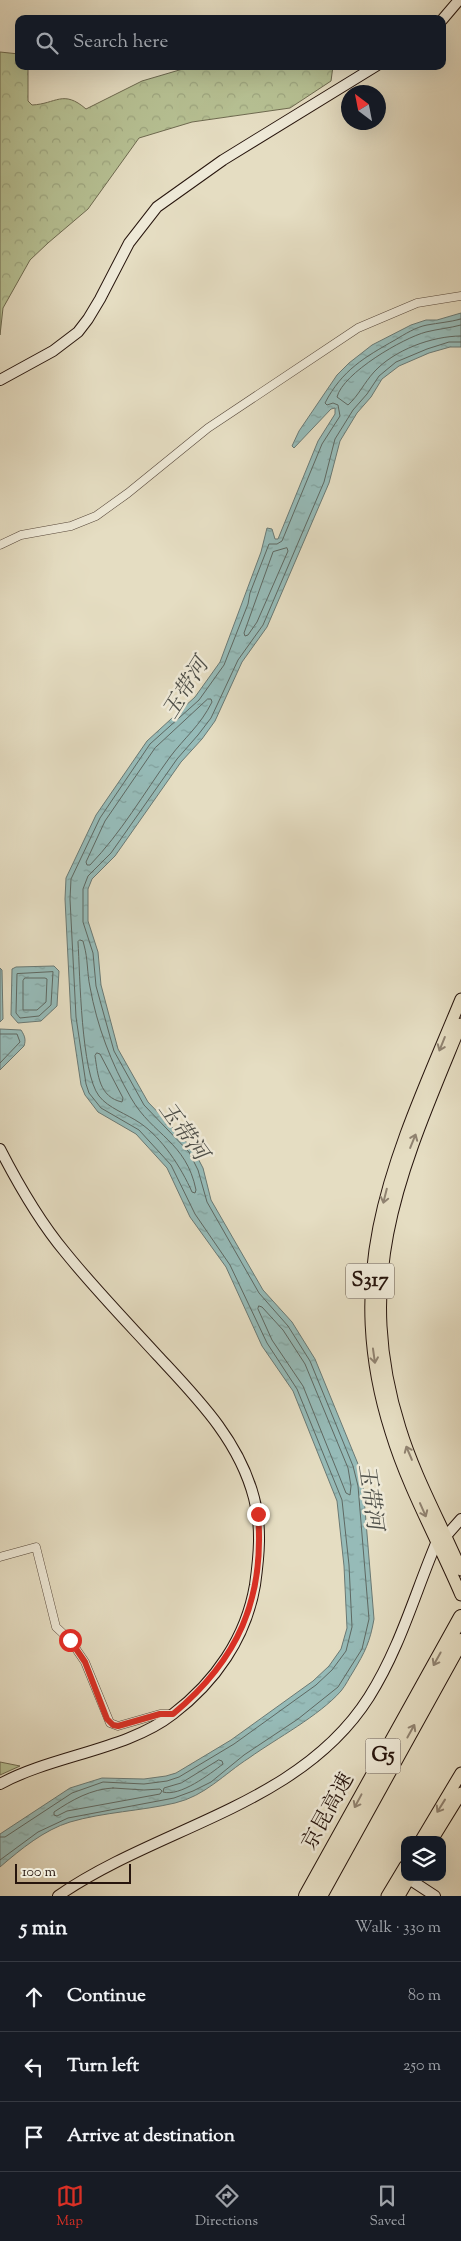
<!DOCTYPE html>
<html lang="en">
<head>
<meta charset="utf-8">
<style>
	body { margin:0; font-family:"Sorts Mill Goudy","Noto Serif SC",serif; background:#242831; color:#f1f3f6 }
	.controls { position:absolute; right:15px; bottom:15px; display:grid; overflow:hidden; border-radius:10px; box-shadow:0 5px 20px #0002 }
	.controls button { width:45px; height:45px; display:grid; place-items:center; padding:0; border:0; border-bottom:1px solid #363941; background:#171b24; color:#f1f3f6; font:25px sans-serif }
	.compass { position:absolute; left:341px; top:85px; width:45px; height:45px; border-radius:50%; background:#171b24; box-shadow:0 5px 20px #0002; rotate:328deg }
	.scale { position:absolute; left:15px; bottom:12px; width:116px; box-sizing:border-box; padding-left:5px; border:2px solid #27150d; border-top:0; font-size:14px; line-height:18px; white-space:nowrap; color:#27150d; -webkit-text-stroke:4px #eee9d7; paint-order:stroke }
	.stop { position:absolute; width:15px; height:15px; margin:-11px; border:4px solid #d93025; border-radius:50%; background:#fff }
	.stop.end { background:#d93025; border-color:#fff; box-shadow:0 1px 5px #0008 }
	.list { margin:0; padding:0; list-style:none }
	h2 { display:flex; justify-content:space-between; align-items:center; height:65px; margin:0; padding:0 20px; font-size:21px }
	h2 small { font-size:16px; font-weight:400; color:#9ea1a6 }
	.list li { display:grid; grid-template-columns:32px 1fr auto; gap:15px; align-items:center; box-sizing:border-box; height:70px; padding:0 20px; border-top:1px solid #363941 }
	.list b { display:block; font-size:19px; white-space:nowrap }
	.list em { font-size:16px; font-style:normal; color:#9ea1a6 }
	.icon { flex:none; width:28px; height:28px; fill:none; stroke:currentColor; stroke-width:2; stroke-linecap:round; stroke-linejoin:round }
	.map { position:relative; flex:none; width:461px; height:1896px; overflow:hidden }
	.search { position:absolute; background:#171b24; box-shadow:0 5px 20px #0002; left:15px; right:15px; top:15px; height:55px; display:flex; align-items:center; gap:12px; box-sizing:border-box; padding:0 18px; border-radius:10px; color:#9ea1a6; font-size:19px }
	.sheet { height:275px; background:#171b24 }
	nav { display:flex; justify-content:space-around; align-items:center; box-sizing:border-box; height:70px; border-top:1px solid #363941; background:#171b24; font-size:14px; color:#9ea1a6 }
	nav a { display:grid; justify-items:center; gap:2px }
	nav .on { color:#d93025 }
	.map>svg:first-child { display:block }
</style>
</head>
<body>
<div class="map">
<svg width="461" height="1896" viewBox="0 0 461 1896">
	<defs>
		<pattern id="forest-crowns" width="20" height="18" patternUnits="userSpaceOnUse" patternTransform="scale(1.25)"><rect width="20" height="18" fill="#b6c093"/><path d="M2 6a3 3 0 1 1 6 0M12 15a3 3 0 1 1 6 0" fill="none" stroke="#9ca47e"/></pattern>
		<pattern id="water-ripples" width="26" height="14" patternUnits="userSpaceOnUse" patternTransform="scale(1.25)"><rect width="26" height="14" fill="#96bbb8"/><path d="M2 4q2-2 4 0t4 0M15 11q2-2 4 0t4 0" fill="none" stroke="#81a09d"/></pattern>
	</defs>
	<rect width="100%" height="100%" fill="#e5ddc2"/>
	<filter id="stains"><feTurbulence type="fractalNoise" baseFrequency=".004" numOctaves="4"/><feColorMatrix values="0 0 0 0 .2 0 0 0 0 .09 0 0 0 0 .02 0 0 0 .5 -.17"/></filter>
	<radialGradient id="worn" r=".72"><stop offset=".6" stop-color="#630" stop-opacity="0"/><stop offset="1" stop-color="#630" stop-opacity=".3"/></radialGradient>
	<!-- forest -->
	<path fill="url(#forest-crowns)" stroke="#6e6a50" d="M0,52l19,2v12h9v35l4,4c24,-1 31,-16 54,4l56,-28 51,-15h140l-2,15 -41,27 -98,14 -53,16 -51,71 -40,34 -18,17 -27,48 -3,27z
		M0,1762l20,4 -20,9z"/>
	<!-- water -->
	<path fill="url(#water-ripples)" stroke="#6a7974" d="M461,313v34h-11l-21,6 -30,13 -17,13 -11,18 -14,16 -17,28 -11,42 -62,144 -25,35 -27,59 -13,18 -21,23 -66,94 -23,23 -4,10v32l10,31 3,33 17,64 30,53 45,47 10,19 8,32 52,90 29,32 23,37 43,105 5,21 11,134c-4,23 -9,33 -21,53 -4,6 -7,13 -12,19 -22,25 -64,47 -92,67 -25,16 -44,38 -74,45 -34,8 -71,9 -105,19 -26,8 -49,27 -70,45v-33l70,-46 32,-10 42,1 22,-3 10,-3 55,-33 82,-59 16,-15 12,-17 6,-21 -3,-62 -7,-65 -44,-110 -31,-45 -36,-79 -36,-50 -23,-49 -31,-34 -38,-22 -13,-17 -4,-10 -10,-67 -6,-119 1,-21 30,-63 51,-74 48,-44 25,-35 41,-110 6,-24 5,1 3,10h3l40,-98 17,-27v-6l-4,1 -37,39 -2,-2 7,-15 38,-56 12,-12 23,-18 39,-20 15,-5h11z
		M54,966l5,5 -2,35 -16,15 -23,2 -7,-8 1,-46 4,-2z
		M0,968l2,2 1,49 -3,3z
		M0,1029l21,1c4,6 5,10 3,16l-24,24z"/>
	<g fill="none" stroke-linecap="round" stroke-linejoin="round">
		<!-- shore -->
		<path stroke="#5e6862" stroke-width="1" d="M461,325c-11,3 -23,4 -35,7 -23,6 -83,41 -89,65l11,8c11,-10 16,-22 26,-33 20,-22 58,-36 87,-36
			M287,548l1,3 -31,71 -9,13 -3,1 -1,-3 29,-81z
			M208,699h3l1,3c-12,24 -27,35 -42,55 -26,36 -49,76 -80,108h-3l-1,-3 19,-41 50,-73z
			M80,940l3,1 1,4c4,14 3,28 6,42 7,39 21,76 41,111 22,38 55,43 65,92l-1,3 -3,-1c-11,-25 -30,-54 -52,-69 -13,-9 -32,-15 -41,-27 -18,-23 -19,-122 -21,-154z
			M53,972l-2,33 -12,11 -19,2 -4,-5 1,-39z
			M25,978h20l2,1 -1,23 -9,8h-14v-29z
			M0,1034h17l3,8 -20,21
			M97,1053l3,1 23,44 -1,4c-23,-5 -24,-27 -27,-46z
			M259,1306l3,1 21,23 22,34 43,104 3,18 -1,9 -4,-2 -43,-107 -31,-46 -14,-31z
			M219,1760l3,1 1,3c-13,10 -43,33 -60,28l1,-4 17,-5z
			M113,1788l31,2 16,-1 2,2 -2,3 -93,17 -10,5 -3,-1v-3c18,-12 37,-23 59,-24z
			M0,1837h5l67,-44 31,-11 41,2 23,-3 12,-4 55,-33 82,-59 16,-15 14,-19 6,-24 -3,-62 -7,-65 -45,-111 -30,-46 -37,-78 -35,-51 -24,-49 -32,-35 -38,-22 -12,-15 -3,-9 -10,-67 -6,-118 1,-20 29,-61 50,-74 49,-44 25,-35 24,-61 2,-11 19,-49h8l5,-3 40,-97 18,-28 -2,-11 -5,-2 -6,2 -2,-2c17,-33 40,-46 70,-63 10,-6 21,-13 32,-15 11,-2 23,-3 34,-6
			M0,1860l38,-28 30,-14 106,-20 19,-7 18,-9 33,-27 54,-36 40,-32 24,-38 7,-30 -11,-133 -5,-20 -43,-105 -22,-35 -29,-33 -52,-91 -9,-32 -9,-18 -45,-47 -30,-54 -18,-65 -3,-33 -10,-31v-33l5,-13 23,-23 66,-94 21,-24 13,-17 27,-58 25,-35 61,-143 11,-43 18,-29 14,-16 12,-18 17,-14 31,-13 22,-7h12"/>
		<!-- street casing -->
		<g stroke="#56473a" stroke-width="9">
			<path id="street" d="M0,545l21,-10 50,-9 25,-10 32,-23 80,-65 150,-100 59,-25 44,-7
				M0,1557l36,-10 20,80 14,13 15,22 25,61 8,3 42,-12h13"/>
		</g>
		<!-- secondary casing -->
		<g stroke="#27150d" stroke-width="12">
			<path id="secondary" d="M442,20l17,-20
				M0,380l53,-29 25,-19 10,-13 12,-20 29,-56 28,-36 66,-47 153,-94
				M0,1149c18,35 39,72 65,103 29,36 61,69 93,104 39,42 81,84 96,142 8,29 5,58 1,87 -9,53 -40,97 -82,129 -46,36 -120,41 -173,70
				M446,1536l15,-17
				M406,1877l29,19
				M58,1896c101,-70 242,-90 311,-199 31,-49 46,-104 68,-156"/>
		</g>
		<!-- primary casing -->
		<g stroke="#27150d" stroke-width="13">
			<path id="primary" d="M461,999c-62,150 -123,266 -70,433 17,56 47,109 70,163
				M461,1024c-58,142 -110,248 -61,404 15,49 41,95 61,142
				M421,1840l40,-67
				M432,1840l29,-47
				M387,1896l18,-30
				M399,1896l11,-19"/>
		</g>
		<!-- highway casing -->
		<g stroke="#27150d" stroke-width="16">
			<path id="highway" d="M306,1896l155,-279
				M320,1896l141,-255"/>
		</g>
		<!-- street -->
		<use href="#street" stroke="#eee9d7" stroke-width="8"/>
		<!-- secondary -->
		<use href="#secondary" stroke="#eee9d7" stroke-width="10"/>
		<!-- primary -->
		<use href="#primary" stroke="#e5ddc2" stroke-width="11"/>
		<!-- highway -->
		<use href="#highway" stroke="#e5ddc2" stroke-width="14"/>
	</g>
	<!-- one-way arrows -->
	<defs><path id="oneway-shaft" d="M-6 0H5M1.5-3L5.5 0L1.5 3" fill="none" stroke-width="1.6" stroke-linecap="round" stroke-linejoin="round" transform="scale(1.25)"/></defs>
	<g stroke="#908371">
		<use href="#oneway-shaft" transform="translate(442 1044) rotate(112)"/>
		<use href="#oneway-shaft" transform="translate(413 1141) rotate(-68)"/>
		<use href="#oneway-shaft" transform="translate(385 1196) rotate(104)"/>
		<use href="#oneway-shaft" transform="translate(374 1356) rotate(82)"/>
		<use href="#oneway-shaft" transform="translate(409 1453) rotate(-113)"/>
		<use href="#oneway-shaft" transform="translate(423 1510) rotate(66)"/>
		<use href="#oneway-shaft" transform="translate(437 1659) rotate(119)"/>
		<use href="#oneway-shaft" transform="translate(411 1731) rotate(-61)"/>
		<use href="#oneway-shaft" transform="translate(358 1801) rotate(118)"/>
		<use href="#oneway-shaft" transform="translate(441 1806) rotate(122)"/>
	</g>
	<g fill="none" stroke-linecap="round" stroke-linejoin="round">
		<!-- route -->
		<path stroke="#d93025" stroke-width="6" d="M70,1640l15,22 22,57 6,6 5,1 42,-12h13c65,-54 92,-115 85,-200"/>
	</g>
	<g text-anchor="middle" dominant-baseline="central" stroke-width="5" stroke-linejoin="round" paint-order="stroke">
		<!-- shield labels -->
		<g fill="#eee9d7" stroke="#63554a" stroke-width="1">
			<rect x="346" y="1263.5" width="48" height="35" rx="4"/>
			<rect x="365.5" y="1738.5" width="35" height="35" rx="4"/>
		</g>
		<g font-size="20" font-weight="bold" fill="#27150d">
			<text x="370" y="1281">S317</text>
			<text x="383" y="1756">G5</text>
		</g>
		<!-- street labels -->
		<g font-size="21" fill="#27150d" stroke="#eee9d7">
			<text transform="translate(329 1812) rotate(-61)">京昆高速</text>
		</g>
		<!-- water labels -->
		<g font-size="22" font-style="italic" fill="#4e4f49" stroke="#eee9d7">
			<text transform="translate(187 689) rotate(-58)">玉带河</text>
			<text transform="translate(182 1132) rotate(54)">玉带河</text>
			<text transform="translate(369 1497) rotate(82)">玉带河</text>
		</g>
	</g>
	<rect width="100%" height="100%" filter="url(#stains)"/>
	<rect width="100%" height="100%" fill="url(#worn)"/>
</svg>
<div class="controls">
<button><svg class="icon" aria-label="layers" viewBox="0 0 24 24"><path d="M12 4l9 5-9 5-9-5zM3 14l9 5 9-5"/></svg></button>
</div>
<svg class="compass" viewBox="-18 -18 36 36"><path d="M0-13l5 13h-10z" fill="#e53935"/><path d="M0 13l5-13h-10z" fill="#9ea1a6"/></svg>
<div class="scale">100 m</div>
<div class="stop" style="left:70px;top:1640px"></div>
<div class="stop end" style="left:258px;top:1514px"></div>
<div class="search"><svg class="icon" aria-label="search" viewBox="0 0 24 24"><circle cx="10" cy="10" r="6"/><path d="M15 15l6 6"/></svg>Search here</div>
</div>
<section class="sheet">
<h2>5 min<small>Walk · 330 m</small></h2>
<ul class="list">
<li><svg class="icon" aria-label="ahead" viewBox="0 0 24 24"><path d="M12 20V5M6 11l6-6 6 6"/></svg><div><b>Continue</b></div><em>80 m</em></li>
<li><svg class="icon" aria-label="left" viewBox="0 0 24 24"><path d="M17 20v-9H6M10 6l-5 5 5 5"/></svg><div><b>Turn left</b></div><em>250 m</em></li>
<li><svg class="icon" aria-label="arrive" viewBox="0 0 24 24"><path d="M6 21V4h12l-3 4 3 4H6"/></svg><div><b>Arrive at destination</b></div></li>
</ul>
</section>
<nav>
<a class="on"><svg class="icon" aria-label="map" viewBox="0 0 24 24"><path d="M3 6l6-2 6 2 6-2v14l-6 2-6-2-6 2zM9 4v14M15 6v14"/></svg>Map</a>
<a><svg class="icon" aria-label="directions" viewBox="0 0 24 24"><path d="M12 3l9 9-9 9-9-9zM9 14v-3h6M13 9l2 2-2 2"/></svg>Directions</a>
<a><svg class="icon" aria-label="saved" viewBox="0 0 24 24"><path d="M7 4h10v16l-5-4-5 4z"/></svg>Saved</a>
</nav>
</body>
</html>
